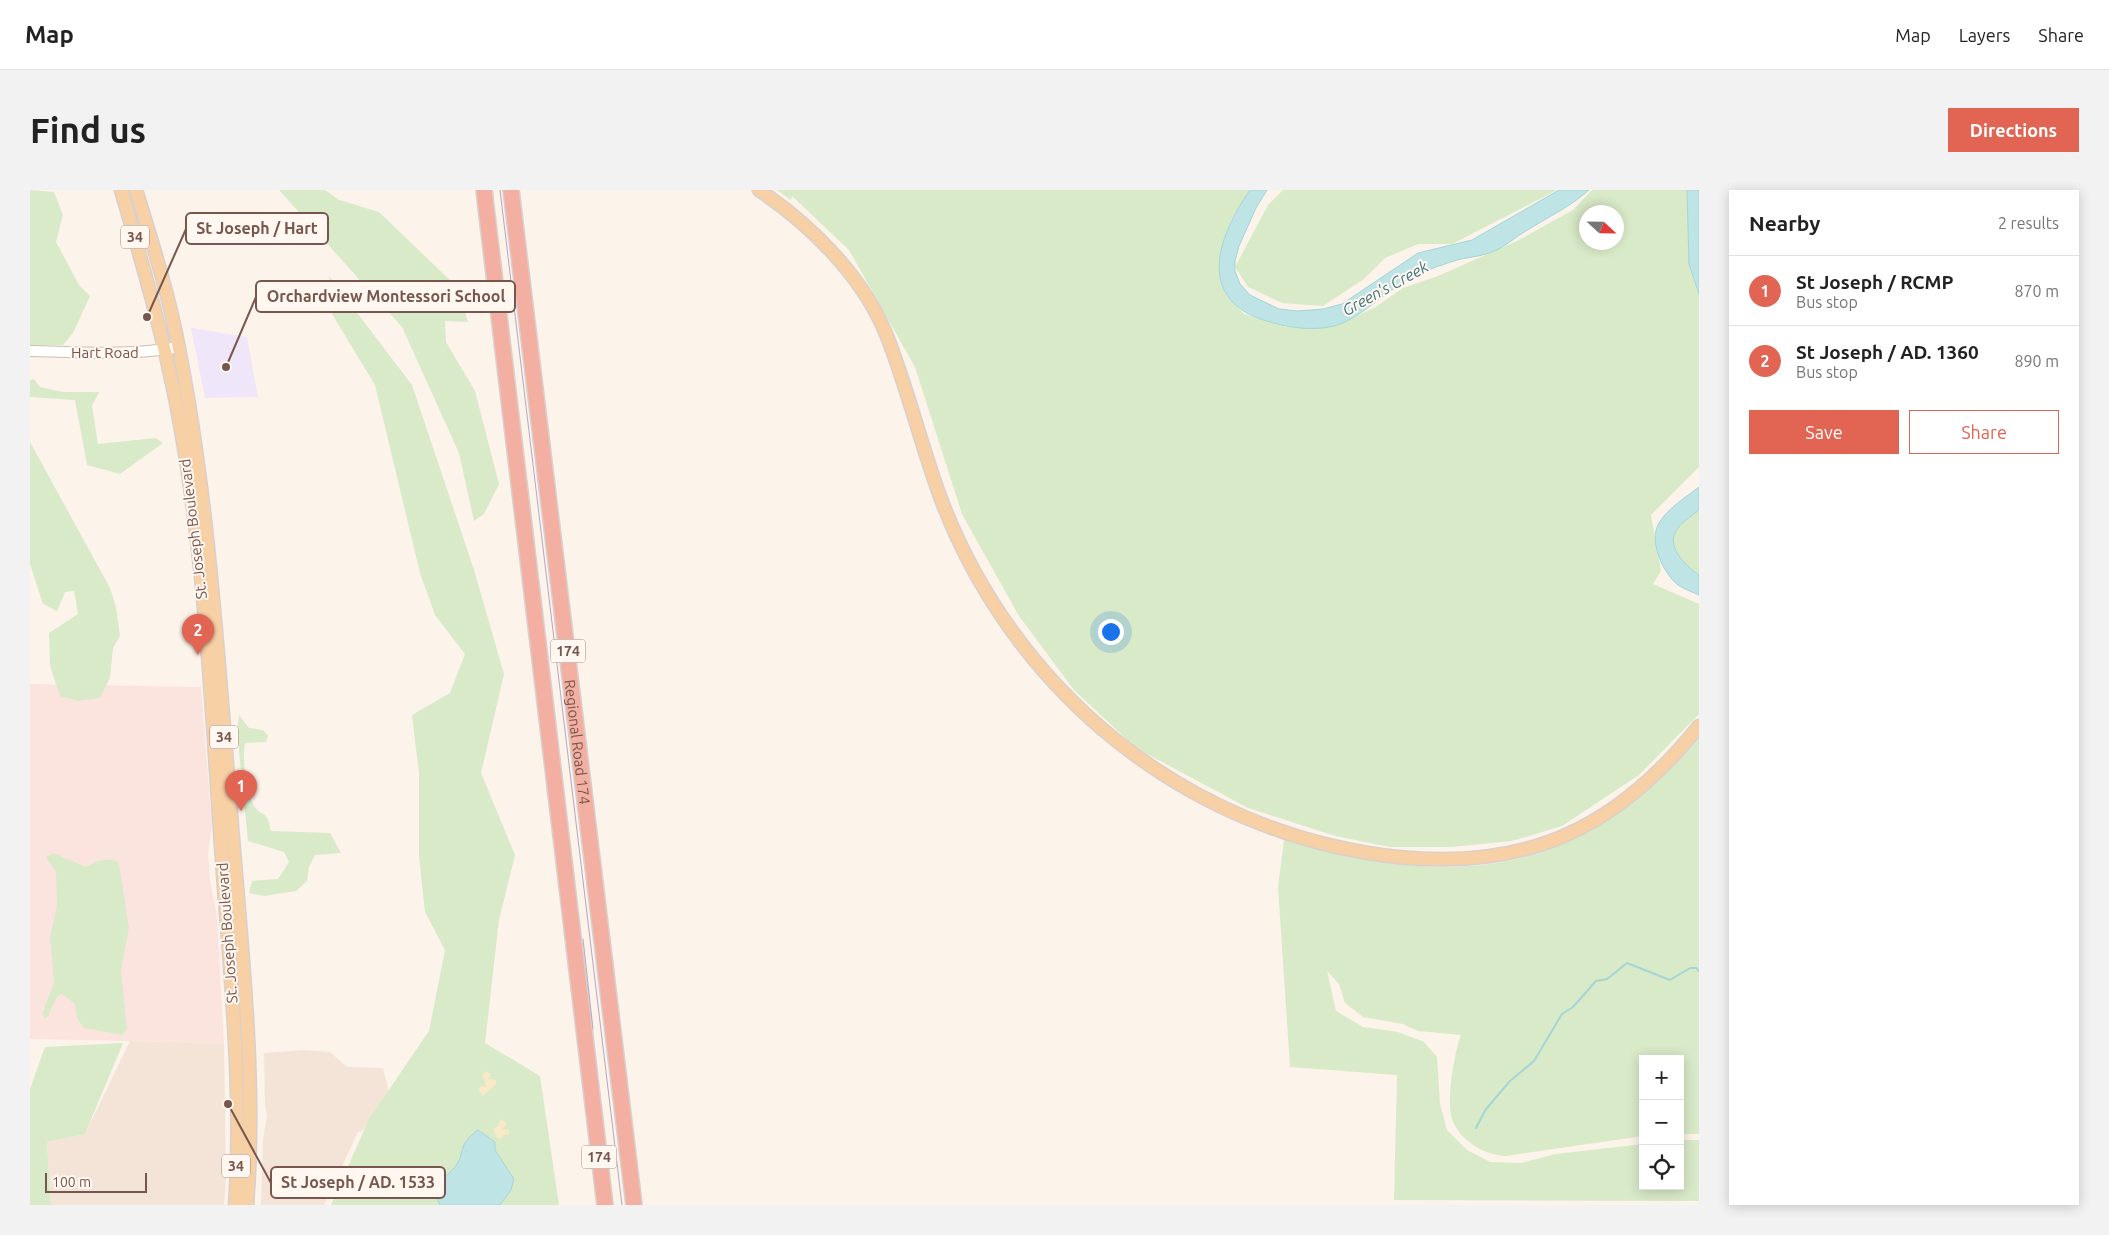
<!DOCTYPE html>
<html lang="en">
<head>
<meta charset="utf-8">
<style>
	body { margin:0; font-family:Ubuntu,sans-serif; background:#f2f2f2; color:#222 }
	.controls { position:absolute; right:15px; bottom:15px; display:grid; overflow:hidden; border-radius:0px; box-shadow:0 2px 12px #0003 }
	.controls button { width:45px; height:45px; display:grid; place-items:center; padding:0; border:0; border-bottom:1px solid #e0e0e0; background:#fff; color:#222; font:25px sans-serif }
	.compass { position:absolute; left:1549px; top:15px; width:45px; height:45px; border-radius:50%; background:#fff; box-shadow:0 2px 12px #0003; rotate:112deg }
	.scale { position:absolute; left:15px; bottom:12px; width:102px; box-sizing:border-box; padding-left:5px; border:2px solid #77574d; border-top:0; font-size:14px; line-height:18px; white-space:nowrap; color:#77574d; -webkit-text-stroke:4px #fff7f0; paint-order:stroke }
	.you { position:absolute; left:1080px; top:441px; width:18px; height:18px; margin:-12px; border:4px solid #fff; border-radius:50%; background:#1a73e8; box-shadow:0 0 0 8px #1a73e833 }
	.badge { display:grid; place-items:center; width:32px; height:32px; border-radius:50%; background:#e26453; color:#fff; font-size:16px; font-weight:700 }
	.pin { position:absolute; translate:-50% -41px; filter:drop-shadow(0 1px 2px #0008) }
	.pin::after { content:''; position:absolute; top:26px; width:18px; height:15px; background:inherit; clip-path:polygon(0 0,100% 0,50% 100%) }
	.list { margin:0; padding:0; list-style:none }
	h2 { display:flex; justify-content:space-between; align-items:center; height:65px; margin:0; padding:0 20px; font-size:21px }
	h2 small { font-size:16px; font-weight:400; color:#767676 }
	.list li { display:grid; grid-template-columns:32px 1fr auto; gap:15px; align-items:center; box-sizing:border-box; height:70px; padding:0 20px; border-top:1px solid #e0e0e0 }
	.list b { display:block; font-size:19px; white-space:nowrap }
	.list p { margin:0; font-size:16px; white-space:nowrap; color:#767676 }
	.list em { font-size:16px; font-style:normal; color:#767676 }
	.actions { display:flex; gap:10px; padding:15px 20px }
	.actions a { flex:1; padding:11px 0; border:1px solid #e26453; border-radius:0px; text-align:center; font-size:18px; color:#e26453 }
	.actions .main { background:#e26453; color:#fff }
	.icon { flex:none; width:28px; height:28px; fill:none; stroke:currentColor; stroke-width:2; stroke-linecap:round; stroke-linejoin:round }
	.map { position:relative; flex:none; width:1669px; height:1015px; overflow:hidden; border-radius:0px }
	header { display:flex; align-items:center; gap:30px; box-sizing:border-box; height:70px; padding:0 25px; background:#fff; border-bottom:1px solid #e0e0e0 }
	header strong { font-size:24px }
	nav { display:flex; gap:28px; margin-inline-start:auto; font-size:18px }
	.intro { display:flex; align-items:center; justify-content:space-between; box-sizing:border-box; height:120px; padding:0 30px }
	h1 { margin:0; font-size:35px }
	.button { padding:12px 22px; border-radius:0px; background:#e26453; color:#fff; font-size:18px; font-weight:700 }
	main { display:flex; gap:30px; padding:0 30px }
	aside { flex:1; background:#fff; border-radius:0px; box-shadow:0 2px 12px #0003 }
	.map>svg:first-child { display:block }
</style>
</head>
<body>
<header>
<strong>Map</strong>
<nav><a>Map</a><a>Layers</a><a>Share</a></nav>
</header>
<div class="intro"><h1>Find us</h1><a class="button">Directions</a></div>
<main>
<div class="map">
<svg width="1669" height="1015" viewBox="0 0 1669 1015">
	<rect width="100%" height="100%" fill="#fcf3ea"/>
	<!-- residential -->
	<path fill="#f4e4d8" d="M100,851l94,2 2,136 -2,26h-173l-4,-63 38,-8z
		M275,860l25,2 17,15 36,1 13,52 -38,12 -34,73h-63l2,-66 4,-23 -2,-12 -1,-51z"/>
	<!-- commercial -->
	<path fill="#fce4de" d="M0,494l171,3 11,139 -4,27 2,27 7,36 7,127 -194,-4z"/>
	<!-- education -->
	<path fill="#f0e6f9" d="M161,138l56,9 11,60 -53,1z"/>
	<!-- green -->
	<path fill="#d9eac8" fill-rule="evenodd" d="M0,0l24,2 9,23 -7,27 23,43 11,11 -17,37 -10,12h-33z
		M249,0h46l14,10 40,12 79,76 10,34 -23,-1 1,21 29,49 24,93 -15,30 -10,7 -15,-68 -57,-126z
		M747,0h473l-19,31 -12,51 2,12 6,13 17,17 42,13 19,1 29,-2 40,-18 29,-20 35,-12 79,-35 56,-31 19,-20h95l2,74 10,30v173l-48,48 10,56 -8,13 46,20v110l-60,61 -77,51 -50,15 -61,6h-61l-55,-11 -87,-28 -112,-60 -62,-58 -55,-74 -57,-102 -47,-147 -66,-117 -57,-54 -1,4zM1556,22h30v30h-30z
		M1253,0h274l-105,54h-34l-33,14 -21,21 -41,27 -41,-3 -34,-16 -13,-20 33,-62z
		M299,86l83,109 62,185 30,104 -23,99 34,82 -16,65 -14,123 55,33 19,129h-228l38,-86 60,-88 16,-81 -20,-38 -6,-56v-83l-7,-58 38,-22 15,-39 -30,-39 -15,-42 -45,-188 -43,-71z
		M4,189l6,8 22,5h37l-7,14 6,38 58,-6 7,5 -43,31 -33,-9 -12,-65 -45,-3v-17z
		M0,252l80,146 6,19 4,29 -7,12 -3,30 -10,20 -22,3 -18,-5 -10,-30 -1,-33 29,-19 -4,-23 -9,1 -8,19 -14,-7 -13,-40z
		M1669,320v65c-14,-10 -35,-29 -21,-47 5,-7 15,-13 21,-18z
		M209,525l10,13 14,2 5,6 -2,6 -21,1c-3,15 1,50 9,63 9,13 13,2 17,25l59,2 11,20 -26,2 -6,12 -2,14 -11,10 -32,5 -15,-3 3,-12 26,-2 11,-17 -5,-10 -36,-11 -11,-111z
		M1669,544v400h-19v-75h-37v77l-137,20c-22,-1 -46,-15 -54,-37 -6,-17 2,-66 9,-84l-43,-4 -15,-7 -40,-7 -18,-14 -6,-19 -12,-13 9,40 27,16 35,5 26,10 13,15 3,47 7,26 20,20 23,12 31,1 35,-9 87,-10v42h37v-46h19v61l-305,-1 3,-125 -107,-8 -12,-180 6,-47c171,49 298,40 415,-106z
		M24,663l32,14c12,-6 21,-11 33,-4l10,65 -8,43 6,58 -5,6 -38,-7 -7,-10 -2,-14 -13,-10 -6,4 -8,18 -3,2 -3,-4 12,-31 -4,-46 7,-32 -1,-33 -10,-15z
		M93,853l-38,91 -38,8 4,63h-21v-116l15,-42z"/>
	<!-- sand -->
	<path fill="#fae9c6" d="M455,881l6,3 -3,5 8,1v4l-13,12 -4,-5 1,-5 6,1 -3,-11z
		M471,929l6,5 -5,5 7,1v4l-5,1 -3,4 -4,-1 -4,-9 5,-3z"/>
	<!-- water -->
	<path fill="#bee4e6" stroke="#a4d5d7" d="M1220,0h17l-11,18 -17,38 -4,15v10l5,13 10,11 29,14 19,2 25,-2 19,-5 76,-51 54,-13 87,-50h30c-19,17 -41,27 -63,41 -11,6 -21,16 -32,20 -11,5 -23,6 -33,8 -16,4 -33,11 -47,17 -25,12 -55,44 -80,50 -21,5 -44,2 -64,-4 -75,-20 -54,-83 -20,-132z
		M1657,0h12v104l-10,-30z
		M1669,297v23c-6,5 -16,11 -21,18 -14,18 7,37 21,47v20c-7,-3 -15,-6 -21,-10 -15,-12 -30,-44 -19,-62 8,-14 27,-26 40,-36z
		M448,940l17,12v8l19,29 -3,11 -11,15h-60l-5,-13c5,-12 11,-15 20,-25 11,-14 1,-21 23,-37z"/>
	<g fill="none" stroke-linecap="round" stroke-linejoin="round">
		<!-- stream -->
		<path stroke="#a4d5d7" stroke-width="2" d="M1446,938l10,-19 24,-28 24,-20 28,-47 11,-7 23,-26 11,-2 20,-16 43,17 20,-12h6l3,3"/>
		<!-- minor casing -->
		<g stroke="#d1bcb1" stroke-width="12">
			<path id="minor" d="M0,161c50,1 100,5 149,-4"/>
		</g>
		<!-- major casing -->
		<g stroke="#d9d0cd" stroke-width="15">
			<path id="major" d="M91,0c23,79 46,158 60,240 25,141 31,287 41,430 8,114 21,231 13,345
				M106,0c16,52 33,105 43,159 30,153 39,310 52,465 10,129 26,262 16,391
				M729,0c52,35 106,88 129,149 19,49 32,101 50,152 72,199 248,343 460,366 131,13 219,-29 301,-131"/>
		</g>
		<!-- highway casing -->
		<g stroke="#d9d0cd" stroke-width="18">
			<g id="highway">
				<path d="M454,0l121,1015"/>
				<path id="s1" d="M481,0l123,1015"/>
			</g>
		</g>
		<!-- minor -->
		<use href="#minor" stroke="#fff" stroke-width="10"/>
		<!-- major -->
		<use href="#major" stroke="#f8d0a5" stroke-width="12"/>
		<!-- highway -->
		<use href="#highway" stroke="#f4afa3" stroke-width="15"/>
		<!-- tram -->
		<path stroke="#b5a7c7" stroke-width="1" d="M470,0l122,1015
			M553,749l10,90"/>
	</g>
	<g text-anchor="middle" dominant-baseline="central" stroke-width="4" stroke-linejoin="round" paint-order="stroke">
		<!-- shield labels -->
		<g fill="#fff7f0" stroke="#a0877e" stroke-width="1">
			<rect x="91" y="35.5" width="28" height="23" rx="4"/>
			<rect x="520.5" y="449.5" width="35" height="23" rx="4"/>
			<rect x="180" y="535.5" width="28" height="23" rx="4"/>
			<rect x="551.5" y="955.5" width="35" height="23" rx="4"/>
			<rect x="192" y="964.5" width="28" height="23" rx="4"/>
		</g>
		<g font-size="14" font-weight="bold" fill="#77574d">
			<text x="105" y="47">34</text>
			<text x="538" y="461">174</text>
			<text x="194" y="547">34</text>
			<text x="569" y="967">174</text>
			<text x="206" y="976">34</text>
		</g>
		<!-- street labels -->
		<g font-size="15" fill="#77574d" stroke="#fff7f0">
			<text x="75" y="162">Hart Road</text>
			<text transform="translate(163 339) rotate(-97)">St. Joseph Boulevard</text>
			<text stroke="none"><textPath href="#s1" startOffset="556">Regional Road 174</textPath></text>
			<text transform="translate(197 743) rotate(-94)">St. Joseph Boulevard</text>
		</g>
		<!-- water labels -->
		<g font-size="16" font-style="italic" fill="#40777b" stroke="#fff7f0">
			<text transform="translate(1355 98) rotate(-29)">Green's Creek</text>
		</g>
	</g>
	<!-- callouts -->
	<path fill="none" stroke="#77574d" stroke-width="2" d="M117 127L156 39M196 177L226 107M198 914L241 993"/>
	<g fill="#77574d" stroke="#fff7f0" stroke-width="2">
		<circle cx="117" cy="127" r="5"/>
		<circle cx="196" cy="177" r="5"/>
		<circle cx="198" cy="914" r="5"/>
	</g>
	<g fill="#fff7f0" stroke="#77574d" stroke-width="2">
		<rect x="156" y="23" width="142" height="31" rx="5"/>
		<rect x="226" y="91" width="259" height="31" rx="5"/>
		<rect x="241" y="977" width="174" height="31" rx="5"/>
	</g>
	<g font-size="16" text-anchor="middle" font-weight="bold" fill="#77574d">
		<text x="227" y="44">St Joseph / Hart</text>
		<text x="356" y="112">Orchardview Montessori School</text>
		<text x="328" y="998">St Joseph / AD. 1533</text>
	</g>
</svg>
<div class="controls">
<button>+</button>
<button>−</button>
<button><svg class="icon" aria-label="locate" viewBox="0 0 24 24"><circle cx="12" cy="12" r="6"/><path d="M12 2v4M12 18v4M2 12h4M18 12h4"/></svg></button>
</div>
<svg class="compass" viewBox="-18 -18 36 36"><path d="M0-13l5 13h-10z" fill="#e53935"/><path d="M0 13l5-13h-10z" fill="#767676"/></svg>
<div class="scale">100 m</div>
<div class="you"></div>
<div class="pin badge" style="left:211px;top:621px">1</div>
<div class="pin badge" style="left:168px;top:465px">2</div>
</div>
<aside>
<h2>Nearby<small>2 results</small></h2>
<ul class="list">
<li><span class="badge">1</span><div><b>St Joseph / RCMP</b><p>Bus stop</p></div><em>870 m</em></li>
<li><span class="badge">2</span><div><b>St Joseph / AD. 1360</b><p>Bus stop</p></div><em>890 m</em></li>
</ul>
<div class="actions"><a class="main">Save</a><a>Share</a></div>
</aside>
</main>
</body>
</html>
